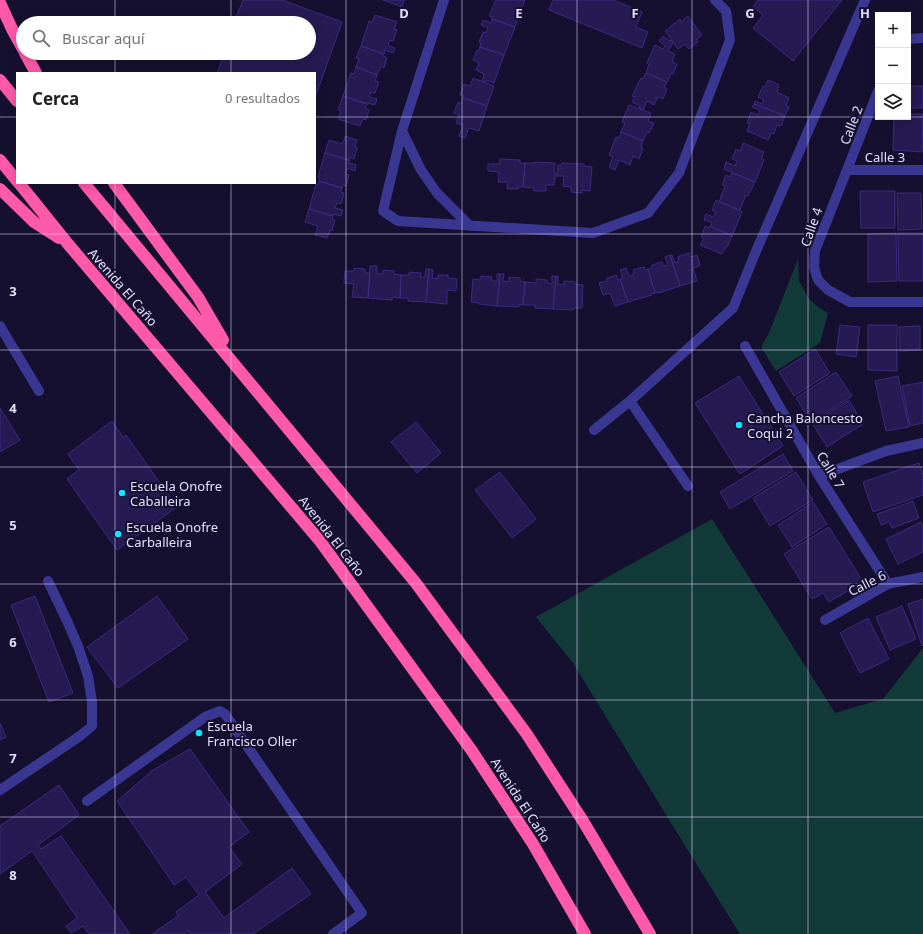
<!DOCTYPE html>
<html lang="es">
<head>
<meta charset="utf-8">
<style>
	body { margin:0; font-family:"Noto Sans",sans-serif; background:#f2f2f2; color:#202124 }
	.controls { position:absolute; right:12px; top:12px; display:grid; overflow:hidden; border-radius:0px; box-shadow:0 2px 10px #0003 }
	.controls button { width:36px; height:36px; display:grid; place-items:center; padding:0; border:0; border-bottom:1px solid #e0e0e0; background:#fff; color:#202124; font:20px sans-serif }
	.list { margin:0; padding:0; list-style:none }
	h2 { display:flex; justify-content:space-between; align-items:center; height:52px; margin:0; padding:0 16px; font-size:17px }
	h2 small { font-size:13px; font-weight:400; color:#757577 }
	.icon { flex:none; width:22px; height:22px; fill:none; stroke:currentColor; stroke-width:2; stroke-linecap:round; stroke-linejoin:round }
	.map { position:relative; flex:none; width:923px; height:934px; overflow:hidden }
	.search { position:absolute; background:#fff; box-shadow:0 2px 10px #0003; left:16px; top:16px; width:300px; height:44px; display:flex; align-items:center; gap:10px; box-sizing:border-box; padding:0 14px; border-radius:22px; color:#757577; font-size:15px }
	.panel { position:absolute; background:#fff; box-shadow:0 2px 10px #0003; left:16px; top:72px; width:300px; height:112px; border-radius:0px }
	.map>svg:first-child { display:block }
</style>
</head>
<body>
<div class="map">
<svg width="923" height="934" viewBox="0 0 923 934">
	<rect width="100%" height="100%" fill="#15102f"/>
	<!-- green -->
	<path fill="#123a39" d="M798,259l1,22 10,18 10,9 9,5 -8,30 -44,28 -15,-24 8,-14z
		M712,519l123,194 48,-14 40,-51v286h-183l-53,-85 -114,-186 -37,-46z"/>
	<!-- building -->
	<path fill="#251a52" stroke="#3b2a80" d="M243,0h39l60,22 -27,76v-25h-98l8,-20h9l9,3 1,-3h65v-30h-75z
		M383,0h21l-2,7z
		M496,0h29l-10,27 -23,-8 1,-2 -4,-1z
		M553,0h60l29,12 -6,15 12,5 -6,16 -93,-38z
		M758,0h84l-49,61 -40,-33 10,-13 -10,-8z
		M375,15l22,7 -3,7 3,1 -4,11 -3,-1 -2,5 7,3 -2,5 -8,-3 -1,4 -23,-8 8,-25 3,1z
		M688,16l14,19 -6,5 2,2 -9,7 -4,-5 -7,5 -13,-18 15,-12 1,3z
		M492,19l23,8 -11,28 -24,-8 1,-4 -2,-1 4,-10 3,1 2,-5 -7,-3 2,-5 8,3z
		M663,36l7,5 1,-1 2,3 -5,8 7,3 -3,8 5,2 -4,10 -2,-1 -4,9 -21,-9 3,-9 -2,-1 8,-18 8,4 2,-3 -6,-5z
		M361,46l23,8 -1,2 4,2 -3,10 -3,-2 -4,9 -21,-8 3,-8 -3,-1z
		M480,47l24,8 -10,28 -8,-3 -1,2 -3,-1 2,-7 -8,-4 3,-7 -6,-3 4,-10 1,1z
		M356,67l21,8 -2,6 4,1 -4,11 -4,-1 -2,5 8,2 -2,6 -8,-2v1l-24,-8 8,-23 3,1z
		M646,73l21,9 -3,5 3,2 -4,10 -5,-2 -4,8 -7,-4 -4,9 -4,-2 1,-2 -8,-4 3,-5 -3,-1 9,-18 2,1z
		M473,78l21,8 -7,20 -24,-8 1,-2 -4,-1 4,-11 6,2z
		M768,80l11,5 -2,7 12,6 -3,8 3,1 -4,9 -31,-12 1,-3 7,3 2,-4 -6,-3 5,-11 2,1z
		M908,86h15v22h-15z
		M343,96l24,8 -2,4 4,2 -3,10 -3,-1 -3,7 -22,-7 3,-8 -3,-1z
		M463,98l24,8 -8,25 -10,-3 -4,10 -6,-2 4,-11 -7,-2 3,-8 -5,-2 4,-11 3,2z
		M754,104l31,12 -4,10 -4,-1 -3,9 -3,-1 -3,7 -21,-9 3,-7 -3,-1 4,-11 7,3 2,-5 -8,-3z
		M629,105l22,8 -3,8 6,2 -5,10 -2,-1 -4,9 -22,-9 4,-9 -3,-1z
		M908,114h15l-1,38 -29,-2 1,-33h14z
		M621,132l22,9 -2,6 2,1 -4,11 -6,-3 -3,9 -11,-5 -4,10 -6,-3 4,-10 -4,-2 7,-18 3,1z
		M345,136l12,4 -2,7 2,1 -3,11 -4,-2 -1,3 -24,-7 4,-13 13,4 1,-3h1z
		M743,143l21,9 -3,7 3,1 -9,22 -31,-13 2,-7 9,4 2,-5 -5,-2 4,-10 4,2z
		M325,153l24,7v3l7,2 -1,6 -8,-3 -2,6 4,1 -3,11 -3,-1 -1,3 -23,-7 1,-3 -2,-1z
		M500,159l20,1v3h5l-2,24h-5v2h-11v-7h-9l1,-10 -11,-1v-7h12z
		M535,162l20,1 -1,10h2v4h-1l-1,8h-8v6h-12v-3l-11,-1 2,-24h10z
		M562,163l22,1v2l8,1 -2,24 -8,-1v3l-11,-1v-5l-8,-1 1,-10h-7l1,-11h4z
		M732,173l23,9 -7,14 -2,-1 -6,15 -21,-8 6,-16 -3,-1 4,-10 4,2z
		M319,181l23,7 -1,4 3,1 -3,11 -4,-1 -2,5 8,2 -2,6 -8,-2v2l-24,-7 7,-25 2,1z
		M860,191h35v37h-34z
		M897,193h24l1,36 -24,1z
		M716,200l26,12 -10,24 -22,-10 2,-3 -8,-3 2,-6 7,3 3,-5 -4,-2z
		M309,209l24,7 -1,3 3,1 -3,11 -2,-1 -3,8 -12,-3 3,-9 -13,-4z
		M705,226l4,2 1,-2 22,10 -5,11h-1l-4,7 -22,-9 4,-7 -3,-1z
		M896,233l1,48 -29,1v-48z
		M898,233h25v48h-24z
		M689,253l1,4 7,-2 3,11 -7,2 4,13 -17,5 -10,-31h2l3,8 4,-2 -1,-4z
		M670,255l10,31 -21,7v-1l-4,1 -7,-24 4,-1v-3l10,-3 1,4 5,-1 -3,-8z
		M370,266h7v8h5l1,-4 11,1v3l7,1 -1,23 -8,-1v3l-24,-2z
		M644,267l1,3 3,-1 7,24 -4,1 1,1 -24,7 -8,-23 3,-1 -3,-8 6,-2 3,8 5,-2 -1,-4z
		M354,268l11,1v4h5l-2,25 -16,-1 2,-13 -10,-1 1,-12h9z
		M426,269h3l-3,33 -18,-1v-3h-8l1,-23h8v-3l12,1 -1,4h5z
		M429,269l4,1 -1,8 6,1v-4h10v3l9,1 -1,12 -9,-1v14l-21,-2z
		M497,274h3l-3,32 -18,-2v-1l-8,-1 2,-23 7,1 1,-4 11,1 -1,4h6z
		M500,274h4l-1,7 6,1v-5l11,1v3l5,1 -2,23 -4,-1v3l-22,-1z
		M616,275l2,5 2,-1 8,23 -13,4 -5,-13 -7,2 -4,-12 8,-2v-3z
		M552,276h4l-3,33 -18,-1v-3h-12l2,-23 11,1v-4l11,1v3l5,1z
		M556,276h2v8l6,1v-4l11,1v2l8,1 -1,23h-8l-1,2 -20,-1z
		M840,325l20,2 -4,30 -20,-3z
		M868,325h29v46l-29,-1z
		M920,326v24l-20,1 -1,-24z
		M815,349l15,24 -36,23 -15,-24z
		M836,372l16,24 -41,26 -15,-24z
		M739,376l44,70 -43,28 -45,-71z
		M898,376l11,51 -23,4 -11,-50z
		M923,382v41l-13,3 -8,-40z
		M849,400l14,24 -36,23 -15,-24z
		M0,408l20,32 -20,12z
		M112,421l11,16 3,-2 51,72 -60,43 -50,-71 12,-9 -11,-16z
		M416,422l25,31 -24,20 -26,-31z
		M783,454l10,17 -63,38 -10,-17z
		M919,463l4,12v20l-50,17 -10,-30z
		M500,472l36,47 -24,19 -37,-48z
		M796,472l17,28 -43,26 -17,-28z
		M913,501l6,17 -27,10 -3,-6 -8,3 -4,-11z
		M813,502l14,22 -35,23 -14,-22z
		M921,522l2,5v25l-25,12 -12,-25z
		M829,527l34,55 -34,20 -6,-9 -11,6 -28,-45z
		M35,596l38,97 -24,9 -38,-97z
		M157,596l31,43 -70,49 -31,-41z
		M923,599v46l-1,1 -14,-42z
		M902,606l14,33 -26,11 -14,-33z
		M868,618l21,41 -29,14 -20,-40z
		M0,723l6,14 -6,3z
		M190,749l59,83 -20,15 13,17 -37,28 19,26 68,-50 19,26 -58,40h-63l-2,-3 -4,3h-32l26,-18 -2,-4 23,-17 -13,-18 -12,8 -57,-84 36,-31z
		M59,785l20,30 -41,30 3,4 20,-13 69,98h-41l-6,-8 -12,7 -5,-7 11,-8 -45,-67 -32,23v-48z"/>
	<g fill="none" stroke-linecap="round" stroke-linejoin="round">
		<!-- minor -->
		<path stroke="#3a3792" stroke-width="10" d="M444,0l-42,131 -19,80 15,10 195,12 55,-20 31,-40 51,-133 -4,-29 -11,-11
			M908,39l15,-1
			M878,91l-63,160 -1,16 4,13 10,10 22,12h73
			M402,131l19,39 16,23 33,33
			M848,170h75
			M0,326l39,65
			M745,346l74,130 69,108
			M630,401l58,85
			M594,430l36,-29 103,-93 21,-52 111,-256
			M819,476l67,-25 37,-8
			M825,620l63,-36 35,-7
			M0,790l80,-54 12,-10v-24l-4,-26 -10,-30 -10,-23 -20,-42
			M87,801l118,-84 15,-6 5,3 137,199 -29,21"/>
		<!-- highway -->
		<path stroke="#ff59a9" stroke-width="12" d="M0,3l12,26 11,20
			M25,53l11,20
			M0,80l17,21
			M0,160l17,21
			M19,183l49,61 252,297 152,210 61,93 52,90
			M84,183l331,399 111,151 57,88 67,113
			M114,183l84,114 25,43
			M0,189l34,33 25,16"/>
	</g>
	<!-- grid -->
	<path fill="none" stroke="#e2deff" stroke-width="1" stroke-opacity="0.55" d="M115,0v23M231,0v23M346,0v934M462,0v934M577,0v934M692,0v934M808,0v934M115,53v20M231,53v20M0,117h17M315,117h563M908,117h15M115,183v751M231,183v751M0,234h923M0,350h923M0,467h923M0,584h923M0,700h923M0,817h923"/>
	<!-- markers -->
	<g fill="#0ae8ff" stroke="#15102f" stroke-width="1.5">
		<circle cx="739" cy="425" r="4"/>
		<circle cx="122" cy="493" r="4"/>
		<circle cx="118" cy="534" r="4"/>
		<circle cx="199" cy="733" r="4"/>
	</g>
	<g text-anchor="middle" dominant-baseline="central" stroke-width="4" stroke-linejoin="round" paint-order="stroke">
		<!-- street labels -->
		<g font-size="13" fill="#e2deff" stroke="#15102f">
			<text transform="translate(851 125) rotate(-69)">Calle 2</text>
			<text x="885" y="157">Calle 3</text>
			<text transform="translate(811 227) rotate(-71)">Calle 4</text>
			<text transform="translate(123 287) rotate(49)">Avenida El Caño</text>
			<text transform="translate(831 470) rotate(59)">Calle 7</text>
			<text transform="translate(332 536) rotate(52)">Avenida El Caño</text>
			<text transform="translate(867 583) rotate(-27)">Calle 6</text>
			<text transform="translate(521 800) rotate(57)">Avenida El Caño</text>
		</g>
		<!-- poi labels -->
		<g font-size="13" fill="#e2deff" stroke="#15102f" text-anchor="start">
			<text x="747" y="418">Cancha Baloncesto<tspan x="747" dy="15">Coqui 2</tspan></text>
			<text x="130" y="486">Escuela Onofre<tspan x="130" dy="15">Caballeira</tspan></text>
			<text x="126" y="527">Escuela Onofre<tspan x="126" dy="15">Carballeira</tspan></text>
			<text x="207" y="726">Escuela<tspan x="207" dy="15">Francisco Oller</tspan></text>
		</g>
	</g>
	<g font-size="13" text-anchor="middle" font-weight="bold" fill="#e2deff" stroke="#15102f" stroke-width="4" stroke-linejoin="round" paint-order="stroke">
		<text x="404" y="18">D</text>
		<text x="519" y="18">E</text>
		<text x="635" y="18">F</text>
		<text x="750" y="18">G</text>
		<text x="865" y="18">H</text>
		<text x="13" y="296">3</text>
		<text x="13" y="413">4</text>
		<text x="13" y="530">5</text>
		<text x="13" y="647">6</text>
		<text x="13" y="763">7</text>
		<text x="13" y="880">8</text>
	</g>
</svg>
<div class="controls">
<button>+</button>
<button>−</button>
<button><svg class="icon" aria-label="layers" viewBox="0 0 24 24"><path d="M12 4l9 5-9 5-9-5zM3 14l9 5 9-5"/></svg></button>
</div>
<div class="search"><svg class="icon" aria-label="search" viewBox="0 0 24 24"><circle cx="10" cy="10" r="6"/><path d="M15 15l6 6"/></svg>Buscar aquí</div>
<section class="panel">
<h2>Cerca<small>0 resultados</small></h2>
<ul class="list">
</ul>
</section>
</div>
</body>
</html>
